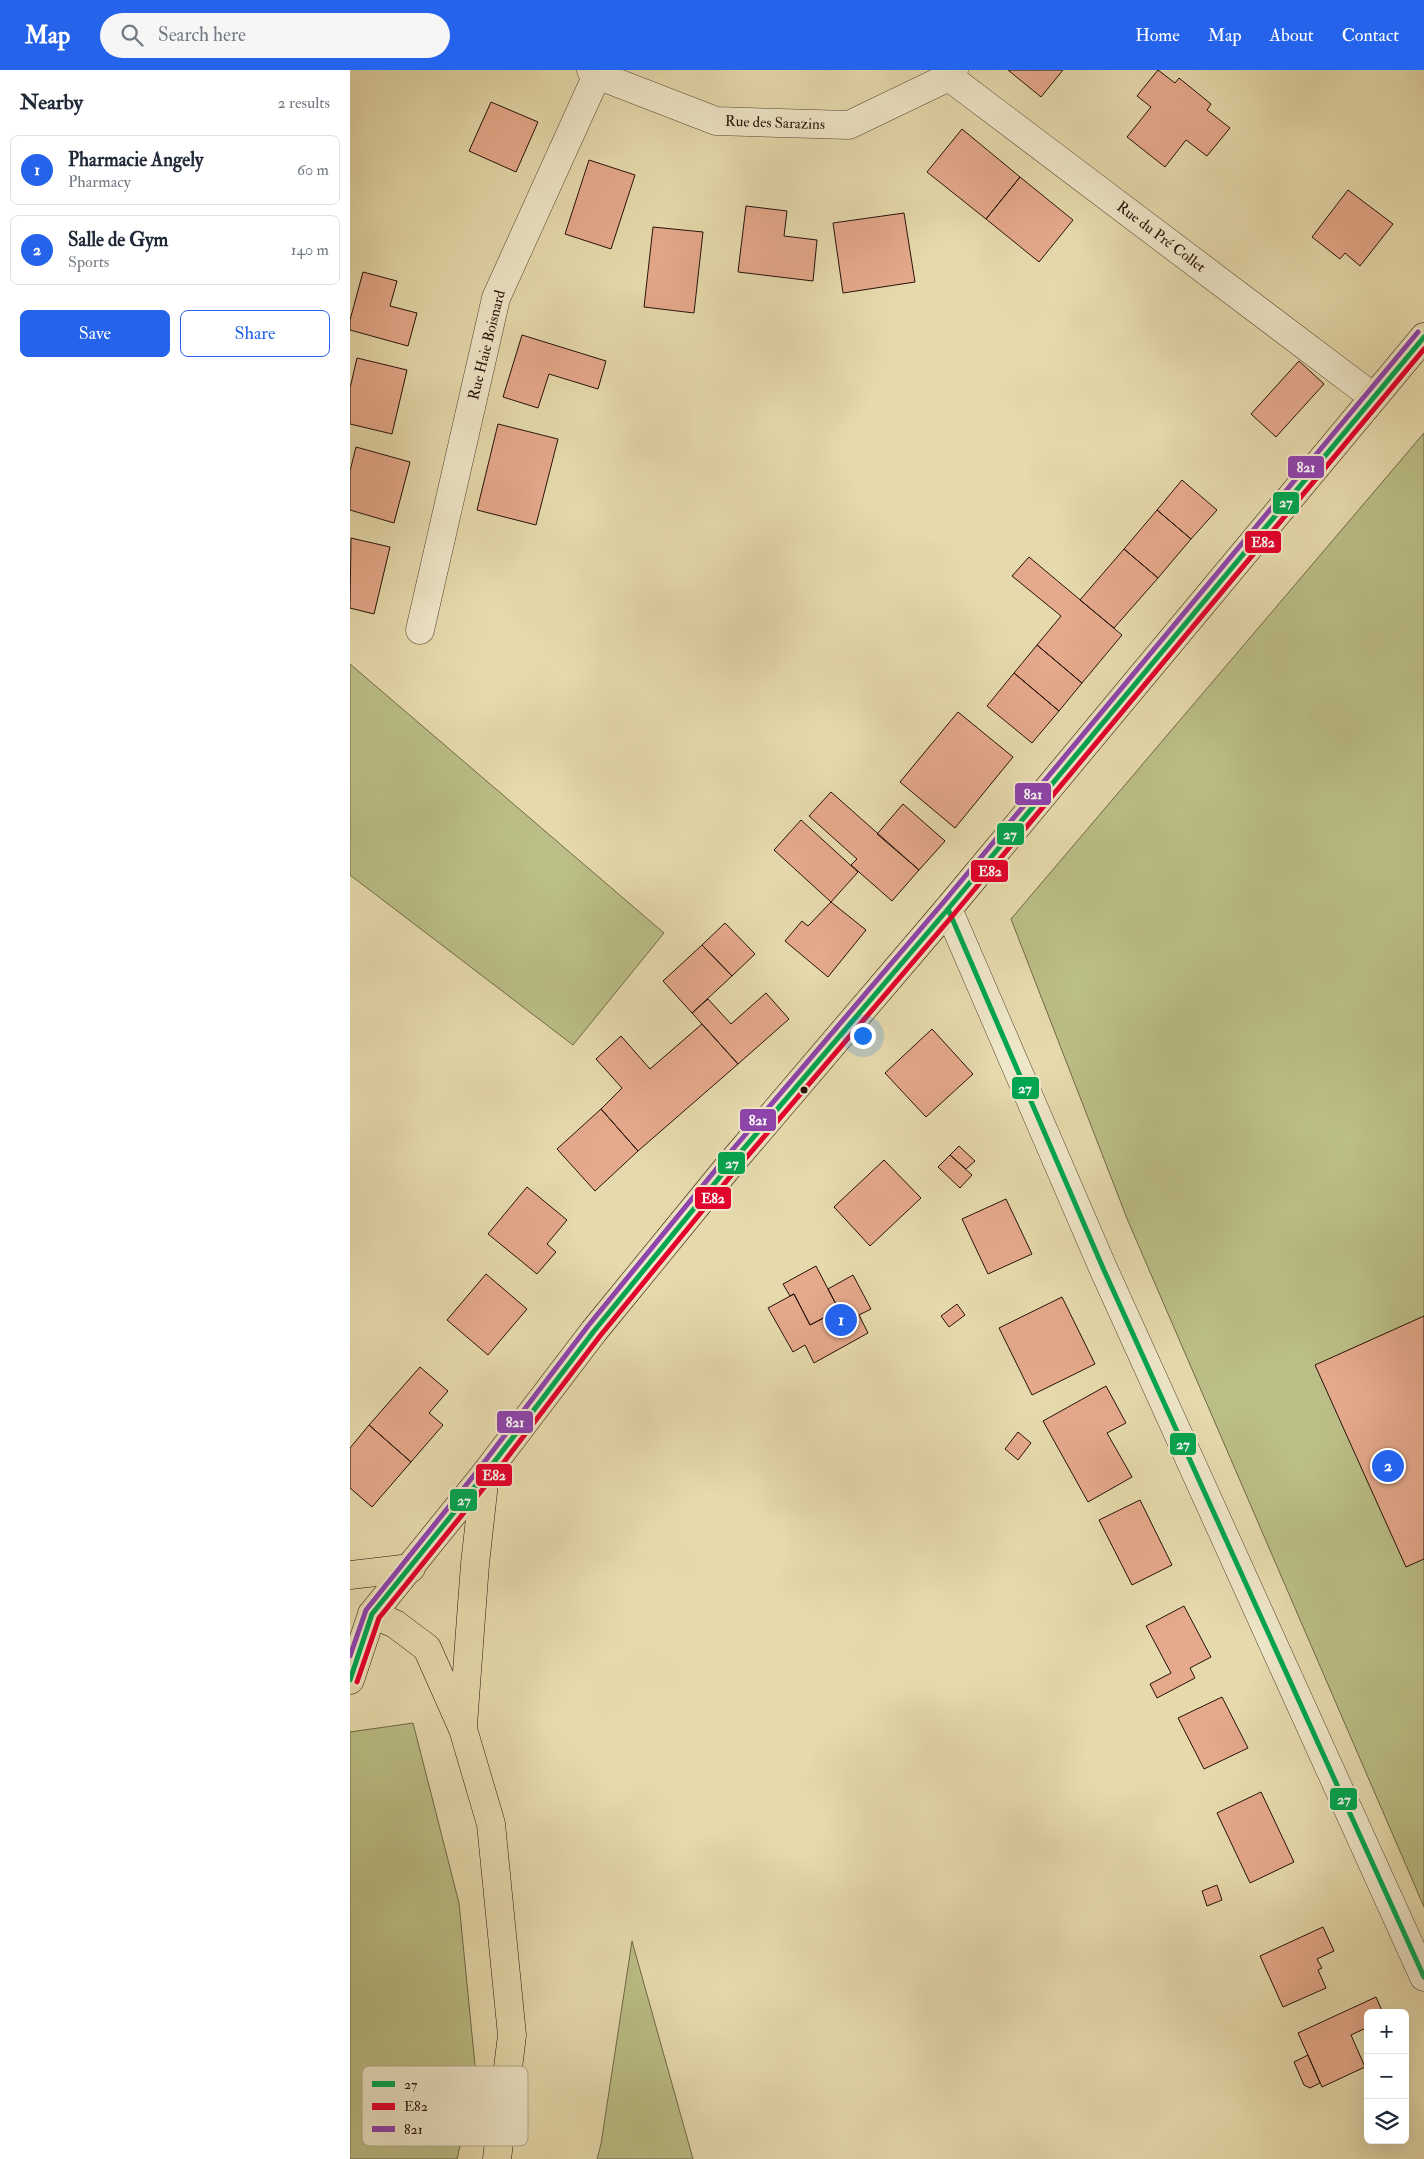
<!DOCTYPE html>
<html lang="en">
<head>
<meta charset="utf-8">
<style>
	body { margin:0; font-family:"IM FELL Double Pica",serif; background:#f6f6f7; color:#1f2937 }
	.controls { position:absolute; right:15px; bottom:15px; display:grid; overflow:hidden; border-radius:8px; box-shadow:0 5px 20px #0002 }
	.controls button { width:45px; height:45px; display:grid; place-items:center; padding:0; border:0; border-bottom:1px solid #e0e1e3; background:#fff; color:#1f2937; font:25px sans-serif }
	.you { position:absolute; left:512px; top:965px; width:18px; height:18px; margin:-12px; border:4px solid #fff; border-radius:50%; background:#1a73e8; box-shadow:0 0 0 8px #1a73e833 }
	.badge { display:grid; place-items:center; width:32px; height:32px; border-radius:50%; background:#2563eb; color:#fff; font-size:16px; font-weight:700 }
	.pin { position:absolute; translate:-50% -50%; border:2px solid #fff; box-shadow:0 1px 5px #0006 }
	.list { margin:0; padding:0; list-style:none }
	h2 { display:flex; justify-content:space-between; align-items:center; height:65px; margin:0; padding:0 20px; font-size:21px }
	h2 small { font-size:16px; font-weight:400; color:#747a83 }
	.list li { display:grid; grid-template-columns:32px 1fr auto; gap:15px; align-items:center; box-sizing:border-box; height:70px; margin:0 10px 10px; padding:0 10px; border:1px solid #e0e1e3; border-radius:8px }
	.list b { display:block; font-size:19px; white-space:nowrap }
	.list p { margin:0; font-size:16px; white-space:nowrap; color:#747a83 }
	.list em { font-size:16px; font-style:normal; color:#747a83 }
	.actions { display:flex; gap:10px; padding:15px 20px }
	.actions a { flex:1; padding:11px 0; border:1px solid #2563eb; border-radius:8px; text-align:center; font-size:18px; color:#2563eb }
	.actions .main { background:#2563eb; color:#fff }
	.icon { flex:none; width:28px; height:28px; fill:none; stroke:currentColor; stroke-width:2; stroke-linecap:round; stroke-linejoin:round }
	.map { position:relative; flex:none; width:1074px; height:2089px; overflow:hidden }
	header { display:flex; align-items:center; gap:30px; box-sizing:border-box; height:70px; padding:0 25px; background:#2563eb; color:#fff }
	header strong { font-size:24px }
	nav { display:flex; gap:28px; margin-inline-start:auto; font-size:18px }
	.search { width:350px; height:45px; background:#f6f6f7; display:flex; align-items:center; gap:12px; box-sizing:border-box; padding:0 18px; border-radius:28px; color:#747a83; font-size:19px }
	main { display:flex }
	aside { flex:1; background:#fff }
	.map>svg:first-child { display:block }
</style>
</head>
<body>
<header>
<strong>Map</strong>
<div class="search"><svg class="icon" aria-label="search" viewBox="0 0 24 24"><circle cx="10" cy="10" r="6"/><path d="M15 15l6 6"/></svg>Search here</div>
<nav><a>Home</a><a>Map</a><a>About</a><a>Contact</a></nav>
</header>
<main>
<aside>
<h2>Nearby<small>2 results</small></h2>
<ul class="list">
<li><span class="badge">1</span><div><b>Pharmacie Angely</b><p>Pharmacy</p></div><em>60 m</em></li>
<li><span class="badge">2</span><div><b>Salle de Gym</b><p>Sports</p></div><em>140 m</em></li>
</ul>
<div class="actions"><a class="main">Save</a><a>Share</a></div>
</aside>
<div class="map">
<svg width="1074" height="2089" viewBox="0 0 1074 2089">
	<rect width="100%" height="100%" fill="#e6daac"/>
	<filter id="stains"><feTurbulence type="fractalNoise" baseFrequency=".004" numOctaves="4"/><feColorMatrix values="0 0 0 0 .2 0 0 0 0 .09 0 0 0 0 .02 0 0 0 .5 -.17"/></filter>
	<radialGradient id="worn" r=".72"><stop offset=".6" stop-color="#630" stop-opacity="0"/><stop offset="1" stop-color="#630" stop-opacity=".3"/></radialGradient>
	<!-- green -->
	<path fill="#bbbe86" stroke="#706848" d="M1074,363v1474l-296,-686 -117,-302z
		M0,594l314,269 -91,112 -223,-170z
		M63,1653l46,180 17,172 -19,84h-107v-427z
		M282,1871l61,218h-96l4,-15z"/>
	<!-- building -->
	<path fill="#e5a98b" stroke="#251109" d="M658,0h55l-22,27z
		M808,0l17,13 4,-5 32,26 -4,6 23,18 -23,28 -21,-16 -21,27 -38,-30 24,-30 -14,-11z
		M141,32l47,20 -22,50 -47,-21z
		M612,59l58,48 -34,42 -59,-47z
		M239,90l46,15 -24,74 -46,-15z
		M670,107l53,43 -34,42 -53,-43z
		M998,120l45,34 -33,42 -15,-13 -5,6 -28,-22z
		M396,136l41,5 -3,25 33,4 -4,41 -75,-9z
		M554,143l11,69 -72,11 -10,-70z
		M303,157l50,5 -9,81 -50,-6z
		M13,202l34,9 -7,25 27,7 -9,33 -58,-16v-10z
		M172,265l84,26 -8,28 -49,-15 -11,34 -35,-11z
		M7,288l50,12 -15,64 -42,-10v-36z
		M949,291l25,23 -48,53 -25,-23z
		M148,354l60,15 -22,86 -59,-15z
		M6,377l54,15 -16,61 -44,-13v-39z
		M832,410l35,30 -26,29 -34,-29z
		M807,440l34,29 -33,39 -34,-29z
		M1,468l39,9 -16,67 -24,-6z
		M774,479l34,29 -44,50 -34,-28z
		M679,487l93,78 -40,48 -45,-38 24,-29 -49,-40z
		M687,575l45,38 -23,28 -45,-38z
		M664,603l45,38 -27,32 -45,-37z
		M608,642l55,45 -58,71 -55,-46z
		M481,722l88,78 -27,31 -41,-36 6,-6 -48,-43z
		M553,734l42,37 -26,29 -42,-36z
		M451,750l57,52 -27,30 -57,-52z
		M481,832l35,28 -38,47 -43,-36 17,-20 6,5z
		M375,853l30,31 -23,22 -30,-31z
		M352,875l30,31 -40,37 -29,-32z
		M416,923l23,26 -51,45 -46,-51 16,-14 23,25z
		M352,954l36,40 -100,87 -37,-42 21,-21 -26,-29 25,-23 29,33z
		M582,959l41,45 -47,43 -41,-44z
		M251,1039l37,42 -43,40 -38,-42z
		M609,1076l16,15 -9,8 -16,-14z
		M600,1085l22,20 -12,13 -22,-21z
		M534,1090l37,38 -51,48 -36,-39z
		M177,1117l40,33 -20,24 9,8 -19,22 -49,-40z
		M656,1129l26,55 -44,20 -26,-55z
		M466,1196l23,44 -29,15 -16,-31 -4,2 -7,-12z
		M136,1204l41,35 -39,46 -41,-35z
		M503,1205l18,34 -12,6 9,18 -54,30 -9,-18 -12,7 -25,-44 26,-14 16,31 29,-15 -11,-21z
		M712,1227l33,67 -63,31 -33,-67z
		M607,1234l8,11 -16,12 -8,-11z
		M1074,1246v243l-18,8 -91,-202z
		M70,1297l28,24 -19,22 14,12 -32,37 -42,-37z
		M756,1316l20,37 -19,10 25,44 -44,25 -45,-81z
		M19,1355l42,37 -39,45 -22,-19v-40z
		M668,1362l13,11 -13,17 -13,-11z
		M790,1430l32,65 -40,20 -33,-65z
		M834,1536l27,51 -21,11 5,10 -38,20 -7,-14 21,-11 -25,-47z
		M872,1627l26,51 -44,21 -26,-51z
		M911,1722l33,70 -44,21 -33,-70z
		M867,1815l5,15 -15,6 -5,-15z
		M973,1857l11,24 -17,8 5,9 -4,2 8,18 -43,19 -23,-51z
		M1026,1927l7,16h-15v14l-17,8 14,32 -43,20 -24,-54z
		M958,1985l12,28 -10,5 -6,-3 -10,-23z"/>
	<g fill="none" stroke-linecap="round" stroke-linejoin="round">
		<!-- minor casing -->
		<g stroke="#554332" stroke-width="29">
			<path id="minor" d="M241,0l6,5 119,46 133,4 100,-48 5,-7
				M599,7l424,320
				M70,560l76,-332 101,-223
				M598,839l155,359 321,709"/>
		</g>
		<!-- major casing -->
		<g stroke="#251109" stroke-width="29">
			<path id="major" d="M0,1610l22,-66 113,-140 109,-143 134,-164 220,-258 476,-572"/>
		</g>
		<!-- highway casing -->
		<g stroke="#251109" stroke-width="29">
			<path id="highway" d="M0,1505l61,-7
				M22,1544l23,10 32,24 36,81 28,95 21,211 -15,124
				M113,1655l12,-161 10,-90"/>
		</g>
		<!-- minor -->
		<use href="#minor" stroke="#efe7c9" stroke-width="28"/>
		<!-- major -->
		<use href="#major" stroke="#e6daac" stroke-width="28"/>
		<!-- highway -->
		<use href="#highway" stroke="#e6daac" stroke-width="28"/>
		<!-- bus-1 casing -->
		<g stroke="#efe7c9" stroke-width="9">
			<path id="bus-1" d="M598,839l155,359 321,709
				M0,1610l22,-66 113,-140 109,-143 134,-164 220,-258 476,-572"/>
		</g>
		<!-- bus-2 casing -->
		<g stroke="#efe7c9" stroke-width="9">
			<path id="bus-2" d="M7,1612l22,-64 112,-139 109,-143 134,-164 220,-258 470,-565"/>
		</g>
		<!-- bus-3 casing -->
		<g stroke="#efe7c9" stroke-width="9">
			<path id="bus-3" d="M0,1586l16,-46 113,-141 109,-143 134,-164 220,-258 476,-572"/>
		</g>
		<!-- bus-1 -->
		<use href="#bus-1" stroke="#00a651" stroke-width="5"/>
		<!-- bus-2 -->
		<use href="#bus-2" stroke="#e4002b" stroke-width="5"/>
		<!-- bus-3 -->
		<use href="#bus-3" stroke="#8e44ad" stroke-width="5"/>
	</g>
	<!-- markers -->
	<circle fill="#251109" stroke="#efe7c9" stroke-width="2" cx="454" cy="1020" r="4.5"/>
	<g text-anchor="middle" dominant-baseline="central" stroke-width="4" stroke-linejoin="round" paint-order="stroke">
		<!-- street labels -->
		<g font-size="15" fill="#251109" stroke="#efe7c9">
			<text transform="translate(425 53) rotate(2)">Rue des Sarazins</text>
			<text transform="translate(811 167) rotate(37)">Rue du Pré Collet</text>
			<text transform="translate(137 275) rotate(-76)">Rue Haie Boisnard</text>
		</g>
	</g>
	<!-- legend -->
	<rect x="12" y="1996" width="166" height="80" rx="8" fill="#efe7c9" stroke="#b2a78f" stroke-width="1"/>
	<rect x="22" y="2011" width="23" height="6" fill="#00a651"/>
	<rect x="22" y="2033" width="23" height="7" fill="#e4002b"/>
	<rect x="22" y="2056" width="23" height="6" fill="#8e44ad"/>
	<g font-size="14" fill="#251109">
		<text x="54" y="2019">27</text>
		<text x="54" y="2041">E82</text>
		<text x="54" y="2064">821</text>
	</g>
	<g stroke="#efe7c9" stroke-width="2">
		<rect x="937" y="385" width="38" height="24" rx="5" fill="#8e44ad"/>
		<rect x="922" y="421" width="28" height="24" rx="5" fill="#00a651"/>
		<rect x="894" y="460" width="38" height="24" rx="5" fill="#e4002b"/>
		<rect x="664" y="712" width="38" height="24" rx="5" fill="#8e44ad"/>
		<rect x="646" y="752" width="29" height="24" rx="5" fill="#00a651"/>
		<rect x="620" y="789" width="39" height="24" rx="5" fill="#e4002b"/>
		<rect x="661" y="1006" width="29" height="24" rx="5" fill="#00a651"/>
		<rect x="389" y="1038" width="38" height="24" rx="5" fill="#8e44ad"/>
		<rect x="367" y="1081" width="29" height="24" rx="5" fill="#00a651"/>
		<rect x="344" y="1116" width="38" height="24" rx="5" fill="#e4002b"/>
		<rect x="146" y="1340" width="38" height="24" rx="5" fill="#8e44ad"/>
		<rect x="819" y="1362" width="28" height="24" rx="5" fill="#00a651"/>
		<rect x="125" y="1393" width="38" height="24" rx="5" fill="#e4002b"/>
		<rect x="99" y="1418" width="29" height="24" rx="5" fill="#00a651"/>
		<rect x="979" y="1717" width="29" height="24" rx="5" fill="#00a651"/>
	</g>
	<g font-size="14" text-anchor="middle" font-weight="bold" fill="#fff">
		<text x="956" y="402">821</text>
		<text x="936" y="437">27</text>
		<text x="913" y="477">E82</text>
		<text x="683" y="729">821</text>
		<text x="660" y="769">27</text>
		<text x="640" y="806">E82</text>
		<text x="675" y="1023">27</text>
		<text x="408" y="1055">821</text>
		<text x="382" y="1098">27</text>
		<text x="363" y="1133">E82</text>
		<text x="165" y="1357">821</text>
		<text x="833" y="1379">27</text>
		<text x="144" y="1410">E82</text>
		<text x="114" y="1435">27</text>
		<text x="994" y="1734">27</text>
	</g>
	<rect width="100%" height="100%" filter="url(#stains)"/>
	<rect width="100%" height="100%" fill="url(#worn)"/>
</svg>
<div class="controls">
<button>+</button>
<button>−</button>
<button><svg class="icon" aria-label="layers" viewBox="0 0 24 24"><path d="M12 4l9 5-9 5-9-5zM3 14l9 5 9-5"/></svg></button>
</div>
<div class="you"></div>
<div class="pin badge" style="left:491px;top:1250px">1</div>
<div class="pin badge" style="left:1038px;top:1396px">2</div>
</div>
</main>
</body>
</html>
